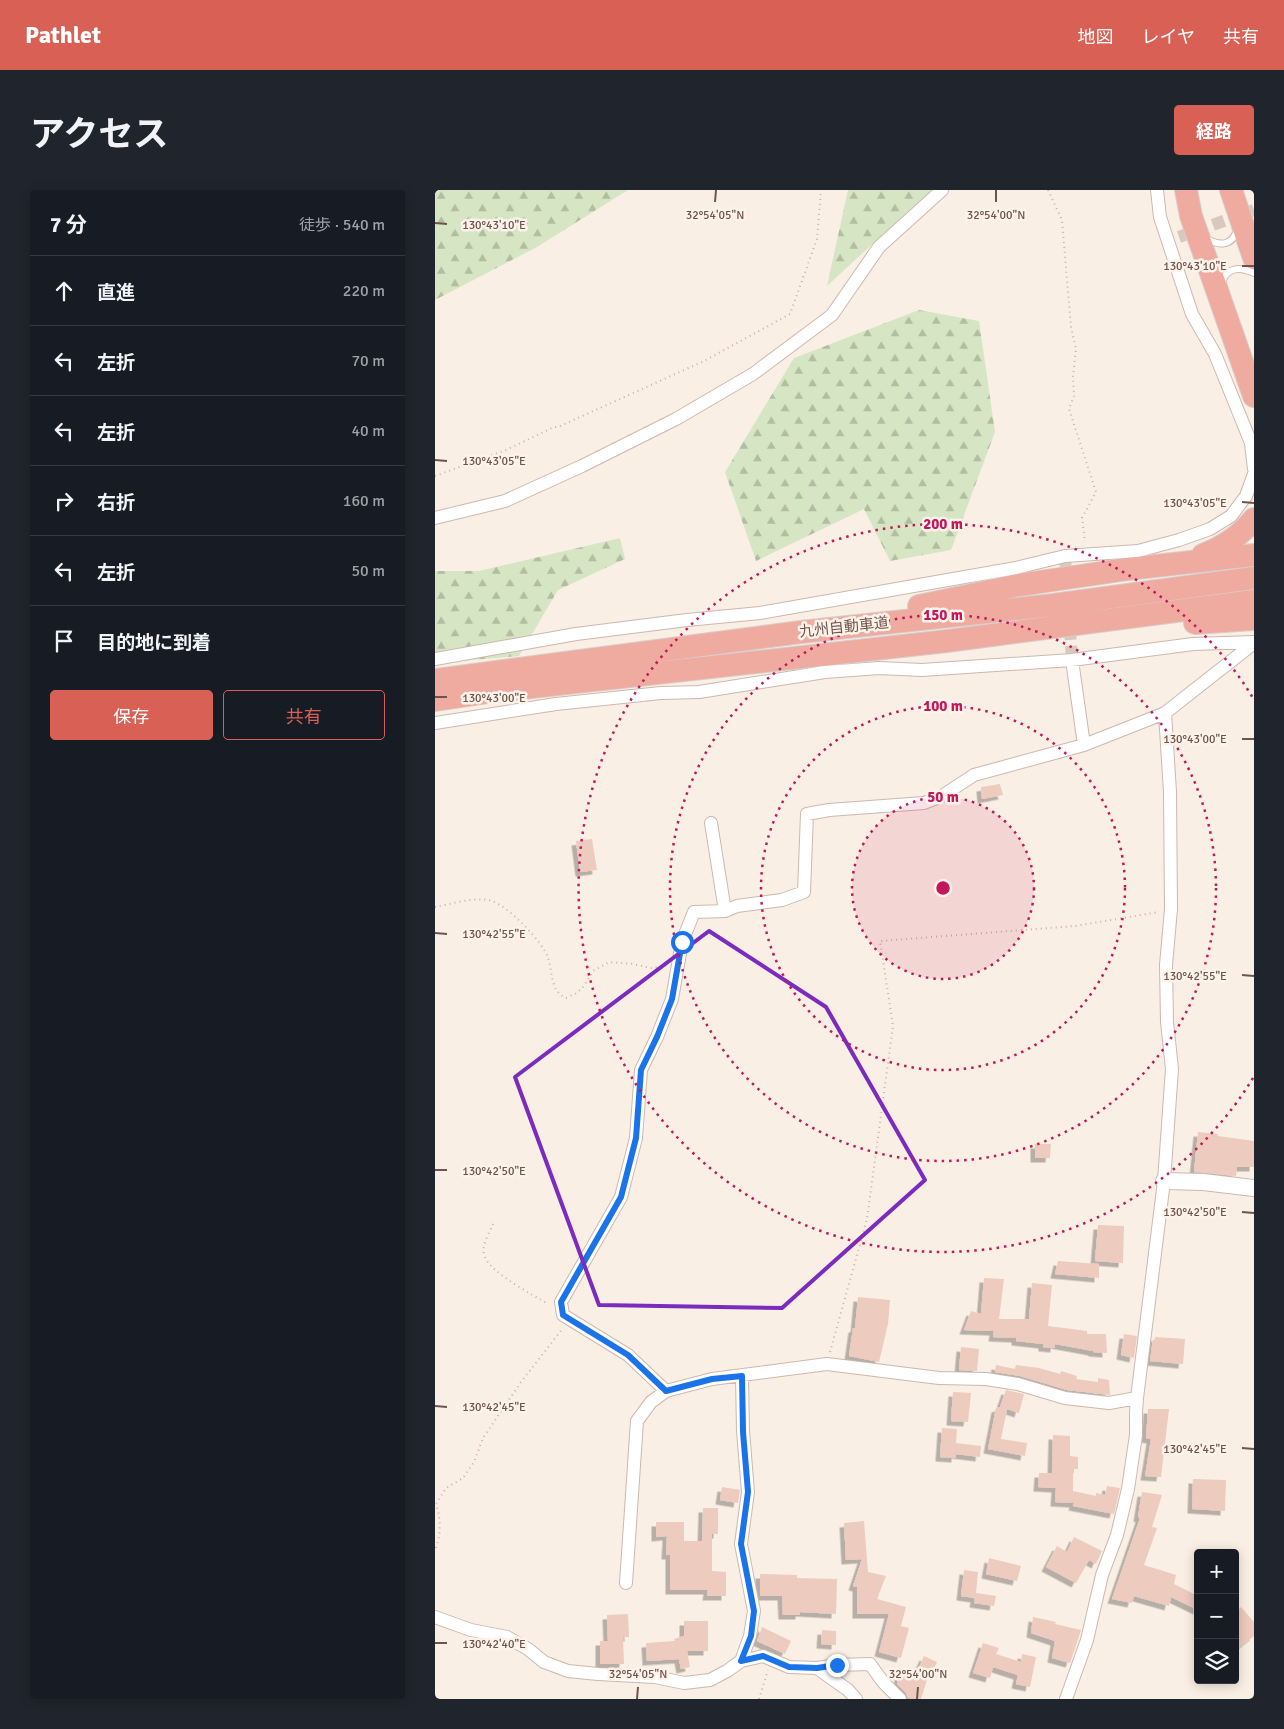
<!DOCTYPE html>
<html lang="ja">
<head>
<meta charset="utf-8">
<style>
	body { margin:0; font-family:Signika,"Noto Sans JP",sans-serif; background:#20242c; color:#f1f3f6 }
	.controls { position:absolute; right:15px; bottom:15px; display:grid; overflow:hidden; border-radius:5px; box-shadow:0 2px 12px #0003 }
	.controls button { width:45px; height:45px; display:grid; place-items:center; padding:0; border:0; border-bottom:1px solid #363941; background:#171b24; color:#f1f3f6; font:25px sans-serif }
	.stop { position:absolute; width:15px; height:15px; margin:-11px; border:4px solid #1a73e8; border-radius:50%; background:#fff }
	.stop.end { background:#1a73e8; border-color:#fff; box-shadow:0 1px 5px #0008 }
	.list { margin:0; padding:0; list-style:none }
	h2 { display:flex; justify-content:space-between; align-items:center; height:65px; margin:0; padding:0 20px; font-size:21px }
	h2 small { font-size:16px; font-weight:400; color:#9ea1a6 }
	.list li { display:grid; grid-template-columns:32px 1fr auto; gap:15px; align-items:center; box-sizing:border-box; height:70px; padding:0 20px; border-top:1px solid #363941 }
	.list b { display:block; font-size:19px; white-space:nowrap }
	.list em { font-size:16px; font-style:normal; color:#9ea1a6 }
	.actions { display:flex; gap:10px; padding:15px 20px }
	.actions a { flex:1; padding:11px 0; border:1px solid #d96054; border-radius:5px; text-align:center; font-size:18px; color:#d96054 }
	.actions .main { background:#d96054; color:#fff }
	.icon { flex:none; width:28px; height:28px; fill:none; stroke:currentColor; stroke-width:2; stroke-linecap:round; stroke-linejoin:round }
	.map { position:relative; flex:none; width:819px; height:1509px; overflow:hidden; border-radius:5px }
	header { display:flex; align-items:center; gap:30px; box-sizing:border-box; height:70px; padding:0 25px; background:#d96054; color:#fff }
	header strong { font-size:24px }
	nav { display:flex; gap:28px; margin-inline-start:auto; font-size:18px }
	.intro { display:flex; align-items:center; justify-content:space-between; box-sizing:border-box; height:120px; padding:0 30px }
	h1 { margin:0; font-size:35px }
	.button { padding:12px 22px; border-radius:5px; background:#d96054; color:#fff; font-size:18px; font-weight:700 }
	main { display:flex; gap:30px; padding:0 30px }
	aside { flex:1; background:#171b24; border-radius:5px; box-shadow:0 2px 12px #0003 }
	.map>svg:first-child { display:block }
</style>
</head>
<body>
<header>
<strong>Pathlet</strong>
<nav><a>地図</a><a>レイヤ</a><a>共有</a></nav>
</header>
<div class="intro"><h1>アクセス</h1><a class="button">経路</a></div>
<main>
<aside>
<h2>7 分<small>徒歩 · 540 m</small></h2>
<ul class="list">
<li><svg class="icon" aria-label="ahead" viewBox="0 0 24 24"><path d="M12 20V5M6 11l6-6 6 6"/></svg><div><b>直進</b></div><em>220 m</em></li>
<li><svg class="icon" aria-label="left" viewBox="0 0 24 24"><path d="M17 20v-9H6M10 6l-5 5 5 5"/></svg><div><b>左折</b></div><em>70 m</em></li>
<li><svg class="icon" aria-label="left" viewBox="0 0 24 24"><path d="M17 20v-9H6M10 6l-5 5 5 5"/></svg><div><b>左折</b></div><em>40 m</em></li>
<li><svg class="icon" aria-label="right" viewBox="0 0 24 24"><path d="M7 20v-9h11M14 6l5 5-5 5"/></svg><div><b>右折</b></div><em>160 m</em></li>
<li><svg class="icon" aria-label="left" viewBox="0 0 24 24"><path d="M17 20v-9H6M10 6l-5 5 5 5"/></svg><div><b>左折</b></div><em>50 m</em></li>
<li><svg class="icon" aria-label="arrive" viewBox="0 0 24 24"><path d="M6 21V4h12l-3 4 3 4H6"/></svg><div><b>目的地に到着</b></div></li>
</ul>
<div class="actions"><a class="main">保存</a><a>共有</a></div>
</aside>
<div class="map">
<svg width="819" height="1509" viewBox="0 0 819 1509">
	<defs>
		<pattern id="forest-firs" width="22" height="20" patternUnits="userSpaceOnUse" patternTransform="scale(1.25)"><rect width="22" height="20" fill="#d6e6c4"/><path d="M5 1l3.5 6h-7zM16 11l3.5 6h-7z" fill="#b2bda1"/></pattern>
		<filter id="shadow"><feDropShadow dx="-4.5" dy="4.5" stdDeviation="0" flood-color="#0004"/></filter>
	</defs>
	<rect width="100%" height="100%" fill="#faefe4"/>
	<!-- forest -->
	<path fill="url(#forest-firs)" d="M0,0h193l-91,57 -102,53z
		M413,0h86l-40,34 -67,62z
		M484,120l60,11 16,111 -44,118 -61,11 -26,-52 -108,52 -31,-89 69,-114z
		M185,348l5,21 -67,31 -39,66 -84,7v-92h44z"/>
	<!-- building -->
	<path fill="#edcbbe" filter="url(#shadow)" d="M565,594l3,11 -21,4 -1,-12z
		M157,649l5,31 -17,2 -4,-31z
		M763,942l20,2v2l36,5v26h-17l-1,9 -42,-4z
		M600,954h16l-1,14h-15z
		M663,1035l26,1 -1,37 -28,-2z
		M623,1071l41,3v14l-44,-4z
		M549,1088l20,1 -5,40h30l3,-36 20,2 -4,41 39,5v3h19l1,19 -14,-1v-1l-38,-7v4l-12,-1v-3l-27,-3v-3l-23,-1 1,-6 -30,-1 7,-19 10,3z
		M423,1107l32,3 -2,24 -9,38 -30,-6 4,-28h2z
		M689,1144l13,2 -3,22 -13,-3z
		M720,1147l30,2 -2,25 -33,-3 3,-22 2,1z
		M526,1157l18,2 -2,22 -18,-1z
		M561,1175l19,4 1,-4 23,3 21,6 1,-3 16,5 -1,3 22,3v-4l11,2 1,15 -43,-5 -47,-14 -25,-4z
		M571,1200l18,4 -5,19 -12,-4 -6,30 26,4 -2,13 -37,-7 8,-41 4,-1z
		M518,1202l18,1 -3,29 -17,-1z
		M713,1219h21l-8,68 -16,-1 6,-37 -5,-1z
		M507,1238l15,1 -1,14 25,3 -1,11 -24,-3v4l-16,-1z
		M618,1245l17,1v20l8,1v12h-5v22l23,5v-3l9,2 2,-9 13,2 -6,26 -41,-8 1,-3 -19,-1 1,-14 -18,-1 1,-14h13z
		M758,1289l33,1 -1,31 -33,-2z
		M287,1297l18,3 -2,13 -18,-3z
		M707,1302l20,3 -10,32 5,1 -13,37 32,10 -2,9 24,12v14l-27,-13 -2,9 -35,-10 -2,7 -20,-4 28,-81 -2,-1z
		M268,1318h15v26h-6v37l14,1v24h-19l1,-6h-38v-35h-4l1,-19 -11,1v-15h28v19h18z
		M429,1331l4,51 18,4 -9,23 29,8 -5,19 8,2 -8,30 -22,-6 10,-38h-32v-27l-4,-1 9,-27 -16,1 -2,-37z
		M639,1347l28,14 -6,13 -7,-4 -13,23 -30,-16 11,-21 10,6z
		M554,1368l32,8 -4,15 -31,-7z
		M529,1380l14,2 -2,21 20,3 -2,10 -20,-3 1,-5 -14,-2z
		M325,1384l37,1v3l40,1 -1,35 -36,-2v3h-17l-1,-19h-22z
		M806,1417l13,15v14l-19,15v-38z
		M193,1424l1,23h-6l1,27h-24v-23h8l-1,-26z
		M598,1427l23,5 -1,2 26,6 -11,33 -18,-5 3,-17 -24,-8z
		M249,1431h24v30h-21l3,16 -9,2 -2,-10 -32,2 -1,-18 29,-2 -1,-2 10,-3z
		M327,1437l29,14 -6,13 -28,-13z
		M387,1440l14,1v14l-15,-1z
		M548,1453l16,5 -3,6 25,8 1,-8 14,3 -6,30 -14,-3 2,-9 -25,-8 -3,11 -17,-5z
		M489,1466l13,6 -4,9 -3,-1 -9,29 -13,-1 -2,-5 -9,-9 4,-16 16,4z"/>
	<g fill="none" stroke-linecap="round" stroke-linejoin="round">
		<!-- minor-tunnel -->
		<path stroke="#d8c8be" stroke-width="12" stroke-dasharray="12 6" stroke-linecap="butt" d="M744,47l75,-27
			M630,366l7,104"/>
		<!-- service casing -->
		<g stroke="#ccb8ae" stroke-width="8">
			<path id="service" d="M771,48c12,8 26,9 31,-8
				M786,94c6,-17 18,-18 33,-11"/>
		</g>
		<!-- minor casing -->
		<g stroke="#ccb8ae" stroke-width="14">
			<path id="minor" d="M722,0l3,27 32,97 23,40 36,89 3,26
				M0,328l70,-17 77,-35 94,-47 77,-45 79,-59 47,-68 63,-57
				M0,469l141,-25 111,-14 73,-7 256,-45 49,-12 73,-5 41,-11 31,-11 21,-13 15,-20 8,-22
				M637,470l12,85
				M0,533l121,-19 105,-11 38,-1 126,-20 54,-4 43,2 150,-10 121,-16 61,-2
				M276,633l14,88
				M702,1208l-28,5 -44,-5 -47,-14 -32,-5 -47,-1 -112,-14 -115,15 -46,12 -38,-36 -65,-40 -2,-13 60,-105 15,-59 5,-68 16,-33 15,-38 10,-57 12,-30 31,-1 12,-5 45,-6 22,-8 3,-78 22,-4 95,-7 18,-7 32,-21 110,-30 81,-32 89,-70
				M191,1393l11,-162 14,-19 15,-11
				M0,1427l36,13 36,7 21,12 16,13 24,9 30,3 57,3 29,6 26,-3 17,-9 14,-10 22,-5 26,11 28,1 20,-3 33,-1 13,18 17,17
				M306,1471l9,-25 4,-25 -13,-67 7,-52 -5,-61 -1,-55
				M382,1478l31,22 8,9
				M631,1509l21,-59 15,-65 15,-40 11,-46 8,-54v-22l1,-15 27,-217 8,-112 -5,-47 -1,-57 5,-56 -1,-117 -5,-79"/>
		</g>
		<!-- tertiary casing -->
		<g stroke="#ccb8ae" stroke-width="18">
			<path id="tertiary" d="M729,991l39,1 51,6"/>
		</g>
		<!-- motorway casing -->
		<g stroke="#d7cfcd" stroke-width="24">
			<path id="motorway" d="M751,0l5,26 63,180
				M796,0l23,68
				M768,365c21,-8 37,-19 51,-36
				M484,416l100,-21 109,-16 126,-14
				M760,433l59,-4
				M0,490l366,-48 252,-27 201,-27
				M0,510l60,-9 452,-50 307,-40"/>
		</g>
		<!-- path -->
		<path stroke="#d1aea2" stroke-width="2" stroke-dasharray="1 4" stroke-linecap="butt" d="M613,0l14,30 9,107 5,22 -3,27 1,20 -5,13 27,83 -14,26 3,24
			M0,286l71,-26 48,-23h4l146,-66 86,-47 27,-75 4,-49
			M0,717c17,-3 40,-11 57,-6 16,5 52,42 56,57 5,15 2,33 18,40l11,-5 7,-7 9,-15 16,-9 24,2 18,4 15,-2
			M58,1034c-4,10 -13,23 -8,33 6,16 48,38 63,47
			M395,1162l37,-133 26,-193 -13,-85 195,-15 84,-14
			M1,1358c5,-15 5,-29 0,-44l10,-16 17,-10 11,-16 9,-24 38,-56 42,-54
			M324,1509l9,-29"/>
		<!-- service -->
		<use href="#service" stroke="#fff" stroke-width="6"/>
		<!-- minor -->
		<use href="#minor" stroke="#fff" stroke-width="12"/>
		<!-- tertiary -->
		<use href="#tertiary" stroke="#fff" stroke-width="16"/>
		<!-- motorway -->
		<use href="#motorway" stroke="#efaba0" stroke-width="22"/>
	</g>
	<g fill="none" stroke-linecap="round" stroke-linejoin="round">
		<!-- route -->
		<path stroke="#1a73e8" stroke-width="6" d="M247,752l-10,57 -15,38 -16,33 -5,68 -15,59 -60,105 2,13 65,40 38,36 46,-12 30,-3 1,56 5,60 -7,52 13,67 -3,25 -10,25 22,-5 26,11 28,1 20,-3"/>
	</g>
	<!-- marked area -->
	<path fill="none" stroke="#7b2cbf" stroke-width="4" stroke-linejoin="round" d="M274,741l117,76 99,173 -143,128 -183,-3 -84,-228z"/>
	<!-- ticks -->
	<path fill="none" stroke="#70544c" stroke-width="2" d="M280,12l1,-12M561,12v-12M0,33l12,1M807,76h12M0,270l12,1M807,312l12,1M0,507h12M807,549h12M0,743l12,1M807,785l12,1M0,980h12M807,1022l12,1M0,1216l12,1M807,1258l12,1M0,1453h12M202,1509l1,-12M482,1509l1,-12"/>
	<!-- distance rings -->
	<circle cx="508" cy="698" r="91" fill="#c2185b" fill-opacity=".12"/>
	<g fill="none" stroke="#c2185b" stroke-width="2.5" stroke-dasharray="2.5 5">
		<circle cx="508" cy="698" r="91"/>
		<circle cx="508" cy="698" r="182"/>
		<circle cx="508" cy="698" r="273"/>
		<path d="M818 888A364 364 0 1 1 818 508"/>
	</g>
	<g text-anchor="middle" dominant-baseline="central" stroke-width="5" stroke-linejoin="round" paint-order="stroke">
		<!-- street labels -->
		<g font-size="15" fill="#70544c" stroke="#fdf3ea">
			<text transform="translate(409 437) rotate(-6)">九州自動車道</text>
		</g>
	</g>
	<g font-size="12" text-anchor="middle" fill="#70544c" stroke="#fdf3ea" stroke-width="5" stroke-linejoin="round" paint-order="stroke">
		<text x="280" y="29">32°54'05"N</text>
		<text x="561" y="29">32°54'00"N</text>
		<text x="59" y="39">130°43'10"E</text>
		<text x="760" y="80">130°43'10"E</text>
		<text x="59" y="275">130°43'05"E</text>
		<text x="760" y="317">130°43'05"E</text>
		<text x="59" y="512">130°43'00"E</text>
		<text x="760" y="553">130°43'00"E</text>
		<text x="59" y="748">130°42'55"E</text>
		<text x="760" y="790">130°42'55"E</text>
		<text x="59" y="985">130°42'50"E</text>
		<text x="760" y="1026">130°42'50"E</text>
		<text x="59" y="1221">130°42'45"E</text>
		<text x="760" y="1263">130°42'45"E</text>
		<text x="59" y="1458">130°42'40"E</text>
		<text x="203" y="1488">32°54'05"N</text>
		<text x="483" y="1488">32°54'00"N</text>
	</g>
	<circle cx="508" cy="698" r="8" fill="#c2185b" stroke="#fdf3ea" stroke-width="2.5"/>
	<g font-size="15" text-anchor="middle" font-weight="bold" fill="#c2185b" stroke="#fdf3ea" stroke-width="5" stroke-linejoin="round" paint-order="stroke">
		<text x="508" y="339">200 m</text>
		<text x="508" y="430">150 m</text>
		<text x="508" y="521">100 m</text>
		<text x="508" y="612">50 m</text>
	</g>
</svg>
<div class="controls">
<button>+</button>
<button>−</button>
<button><svg class="icon" aria-label="layers" viewBox="0 0 24 24"><path d="M12 4l9 5-9 5-9-5zM3 14l9 5 9-5"/></svg></button>
</div>
<div class="stop" style="left:247px;top:752px"></div>
<div class="stop end" style="left:402px;top:1475px"></div>
</div>
</main>
</body>
</html>
